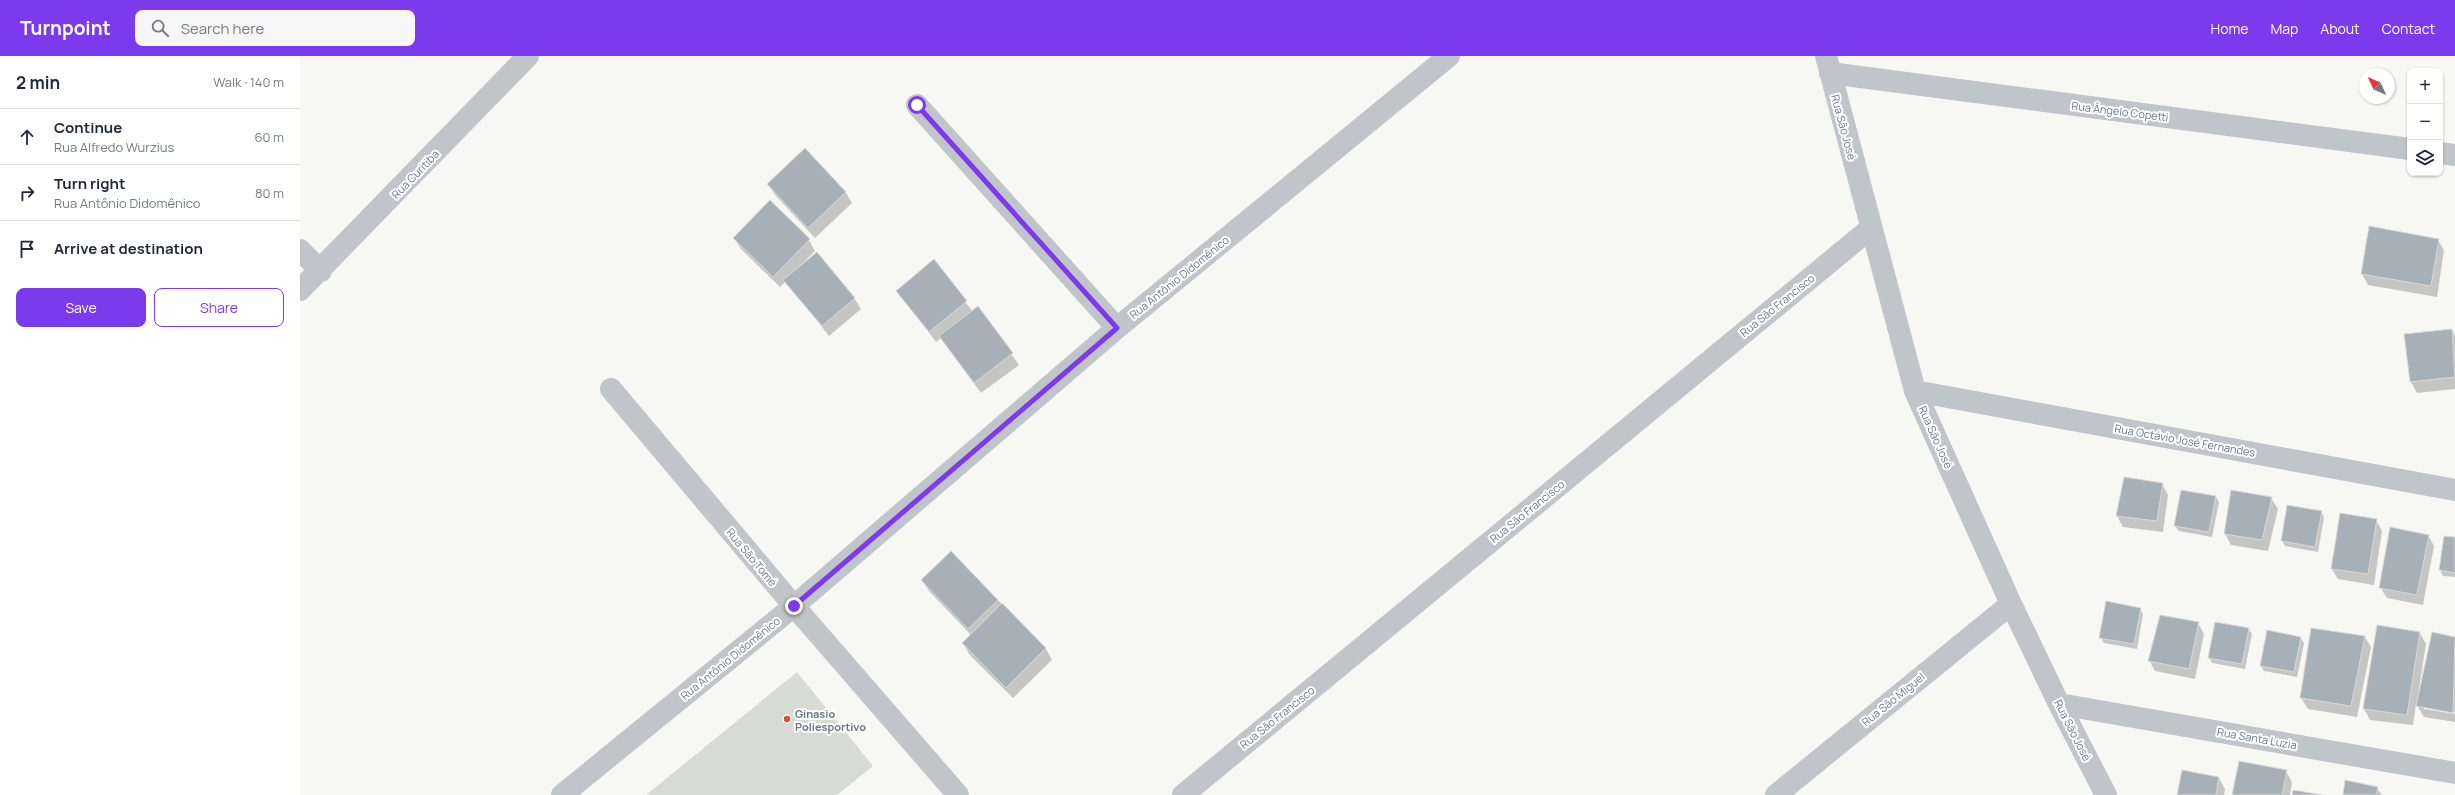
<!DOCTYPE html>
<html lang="en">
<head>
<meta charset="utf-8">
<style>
	body { margin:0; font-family:Manrope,sans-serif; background:#f6f6f7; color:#1f2937 }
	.controls { position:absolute; right:12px; top:12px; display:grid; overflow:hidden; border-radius:8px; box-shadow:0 1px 3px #0004 }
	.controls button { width:36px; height:36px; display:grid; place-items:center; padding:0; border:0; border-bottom:1px solid #e0e1e3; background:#fff; color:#1f2937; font:20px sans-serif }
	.compass { position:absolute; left:2059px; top:12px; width:36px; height:36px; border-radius:50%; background:#fff; box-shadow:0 1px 3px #0004; rotate:314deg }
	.stop { position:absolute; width:12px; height:12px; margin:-9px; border:3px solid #7c3aed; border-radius:50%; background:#fff }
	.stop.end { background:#7c3aed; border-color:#fff; box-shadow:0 1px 4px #0008 }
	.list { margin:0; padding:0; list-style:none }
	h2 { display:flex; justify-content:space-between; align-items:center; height:52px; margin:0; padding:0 16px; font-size:17px }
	h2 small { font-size:13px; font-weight:400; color:#747a83 }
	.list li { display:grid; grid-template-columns:26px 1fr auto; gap:12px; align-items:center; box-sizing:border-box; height:56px; padding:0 16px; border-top:1px solid #e0e1e3 }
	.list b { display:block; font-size:15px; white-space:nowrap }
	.list p { margin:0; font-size:13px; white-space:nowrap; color:#747a83 }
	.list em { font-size:13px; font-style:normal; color:#747a83 }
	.actions { display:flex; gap:8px; padding:12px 16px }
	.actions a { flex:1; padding:9px 0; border:1px solid #7c3aed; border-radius:8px; text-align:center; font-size:14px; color:#7c3aed }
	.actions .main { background:#7c3aed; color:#fff }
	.icon { flex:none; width:22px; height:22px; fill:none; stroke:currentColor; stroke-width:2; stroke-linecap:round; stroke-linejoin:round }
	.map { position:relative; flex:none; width:2155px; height:739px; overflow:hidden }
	header { display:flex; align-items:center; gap:24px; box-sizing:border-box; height:56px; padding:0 20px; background:#7c3aed; color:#fff }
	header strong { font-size:19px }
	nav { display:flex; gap:22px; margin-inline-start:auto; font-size:14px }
	.search { width:280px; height:36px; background:#f6f6f7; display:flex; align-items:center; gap:10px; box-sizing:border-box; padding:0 14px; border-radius:8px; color:#747a83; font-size:15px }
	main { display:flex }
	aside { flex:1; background:#fff }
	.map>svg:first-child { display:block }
</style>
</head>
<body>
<header>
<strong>Turnpoint</strong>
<div class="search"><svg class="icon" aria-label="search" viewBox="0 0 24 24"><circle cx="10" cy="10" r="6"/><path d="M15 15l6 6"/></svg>Search here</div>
<nav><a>Home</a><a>Map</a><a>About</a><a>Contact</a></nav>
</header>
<main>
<aside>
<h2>2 min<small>Walk · 140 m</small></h2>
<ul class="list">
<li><svg class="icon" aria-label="ahead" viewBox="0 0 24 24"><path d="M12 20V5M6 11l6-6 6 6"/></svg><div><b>Continue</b><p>Rua Alfredo Wurzius</p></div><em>60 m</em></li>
<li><svg class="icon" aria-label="right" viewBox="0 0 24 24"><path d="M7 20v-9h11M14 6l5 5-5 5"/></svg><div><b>Turn right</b><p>Rua Antônio Didomênico</p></div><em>80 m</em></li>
<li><svg class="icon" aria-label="arrive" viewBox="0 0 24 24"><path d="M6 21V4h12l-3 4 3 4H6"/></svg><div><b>Arrive at destination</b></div></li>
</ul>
<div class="actions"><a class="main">Save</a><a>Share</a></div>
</aside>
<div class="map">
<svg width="2155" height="739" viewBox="0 0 2155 739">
	<rect width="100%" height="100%" fill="#f7f7f4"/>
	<!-- green -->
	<path fill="#d7dcd3" d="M497,616l76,94 -36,29h-191z"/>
	<!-- shadow -->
	<path fill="#0003" d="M505,94l41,43 6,10 -37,35 -40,-43 -7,-11z
		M434,182l75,2 6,11 -10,10 49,37 7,11 -32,27 -43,-55 -6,6 -39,-38z
		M2138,184l6,10 -7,47 -69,-12 -6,-11z
		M634,205l39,51 5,-4 41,57 -38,28 -40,-55 -5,4 -38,-51z
		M2152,274l3,6v53l-38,4 -6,-11z
		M1824,422l38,6 6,11 -5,37 -40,-5 -6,-11z
		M1916,441l3,5 -7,35 -33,-6 -4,-5z
		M1971,442l7,11 -10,42 -37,-6 -6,-11z
		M2021,456l3,5 -6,35 -33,-6 -3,-5z
		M2076,464l6,11 -8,54 -36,-6 -6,-10z
		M2128,479l6,11 -11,59 -36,-7 -7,-11z
		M2145,481l10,1v39l-12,-1 -3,-6z
		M622,524l76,20 48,49 6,11 -39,38 -44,-44 -6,-11 8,-8 -42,-44z
		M1840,553l3,5 -6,35 -33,-6 -3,-5z
		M1898,567l6,11 -9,45 -40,-8 -6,-11z
		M2078,571l42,6 6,11 -8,51h2l12,-61 23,4v74l-31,-6v3l31,5v8l-31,-5 -8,-13 -3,21 -43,-5 -6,-11z
		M1949,573l3,5 -7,35 -33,-6 -3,-6z
		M2000,581l4,6 -7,34 -33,-6 -3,-5z
		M2065,581l6,10 -14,70 -49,-8 -7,-11z
		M1986,715l6,11 -2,13h-57z
		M1919,722l6,11 -1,6h-46z
		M2077,732l5,7h-38z"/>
	<!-- building -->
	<path fill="#a7b0b6" stroke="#d9d9d7" d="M505,92l41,44 -38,36 -41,-44z
		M470,144l40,39 -37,38 -40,-39z
		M2069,170l70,13 -8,47 -70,-12z
		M517,196l38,46 -33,28 -39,-46z
		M634,203l33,42 -38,31 -33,-41z
		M678,250l35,47 -39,30 -35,-47z
		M2152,273l3,48 -45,5 -6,-48z
		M1824,421l39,6 -6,38 -41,-5z
		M1881,434l35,6 -7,36 -35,-6z
		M1931,434l41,7 -10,43 -38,-6z
		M1987,449l35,6 -7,36 -34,-6z
		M2040,457l37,6 -9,55 -37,-5z
		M2090,471l39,8 -12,60 -38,-7z
		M2144,480l11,1v36l-16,-3z
		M651,495l47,49 -30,29 -47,-49z
		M1806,545l35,7 -7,36 -35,-6z
		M702,547l44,45 -40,40 -44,-45z
		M1860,559l39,7 -10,47 -41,-8z
		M1915,566l34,6 -7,36 -34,-6z
		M2077,569l43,7 -13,83 -44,-6z
		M2011,572l54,8 -14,70 -51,-8z
		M1967,574l34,7 -7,35 -34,-6z
		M2132,576l23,5 -2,76 -37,-7z
		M1939,705l48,9 -5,25h-50z
		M1882,714l37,7 -3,18h-39z
		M2045,724l33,7 -2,8h-33z
		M1993,734l29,5h-30z"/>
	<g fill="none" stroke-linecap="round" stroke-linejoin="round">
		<!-- street -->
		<path stroke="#c0c5c9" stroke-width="22" d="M1526,0l89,335 96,213 48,100 47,91
			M1530,17l580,76
			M617,49l200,223
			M2140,97l15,2
			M0,194l21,21
			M0,234l228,-234
			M311,333l183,217 164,189
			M1615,335l540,99
			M1759,648l396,69
			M262,739l232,-189 323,-278 332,-272
			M883,739l688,-567
			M1476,739l235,-191"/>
	</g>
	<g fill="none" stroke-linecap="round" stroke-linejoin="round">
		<!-- route -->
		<path stroke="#7c3aed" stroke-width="5" d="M494,550l323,-278 -200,-223"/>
	</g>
	<!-- markers -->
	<circle fill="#e74e25" stroke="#fff" stroke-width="1.5" cx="487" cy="663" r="4"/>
	<g text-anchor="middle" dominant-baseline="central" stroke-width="4" stroke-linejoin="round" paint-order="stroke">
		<!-- street labels -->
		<g font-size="11" fill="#667886" stroke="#fff">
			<text transform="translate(1820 55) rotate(7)">Rua Ângelo Copetti</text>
			<text transform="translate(1544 71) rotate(75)">Rua São José</text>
			<text transform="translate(115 118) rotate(-46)">Rua Curitiba</text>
			<text transform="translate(879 221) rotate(-39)">Rua Antônio Didomênico</text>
			<text transform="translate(1477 249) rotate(-39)">Rua São Francisco</text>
			<text transform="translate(1636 381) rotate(66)">Rua São José</text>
			<text transform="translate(1885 384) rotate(10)">Rua Octávio José Fernandes</text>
			<text transform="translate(1227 455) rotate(-39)">Rua São Francisco</text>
			<text transform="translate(452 501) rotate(50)">Rua São Tomé</text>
			<text transform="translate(430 602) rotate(-39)">Rua Antônio Didomênico</text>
			<text transform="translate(1593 643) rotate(-39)">Rua São Miguel</text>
			<text transform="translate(977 661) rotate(-39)">Rua São Francisco</text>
			<text transform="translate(1773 674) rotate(63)">Rua São José</text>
			<text transform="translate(1957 682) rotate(10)">Rua Santa Luzia</text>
		</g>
		<!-- poi labels -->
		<g font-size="11" font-weight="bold" fill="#667886" stroke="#fff" text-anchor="start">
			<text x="495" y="657">Ginasio<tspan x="495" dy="13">Poliesportivo</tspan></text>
		</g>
	</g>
</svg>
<div class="controls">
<button>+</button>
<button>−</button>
<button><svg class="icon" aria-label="layers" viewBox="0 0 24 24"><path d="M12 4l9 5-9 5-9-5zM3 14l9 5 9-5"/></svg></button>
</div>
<svg class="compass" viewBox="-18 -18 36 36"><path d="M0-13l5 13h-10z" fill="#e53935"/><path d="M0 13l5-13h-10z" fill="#747a83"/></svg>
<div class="stop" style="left:617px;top:49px"></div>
<div class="stop end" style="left:494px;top:550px"></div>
</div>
</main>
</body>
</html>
